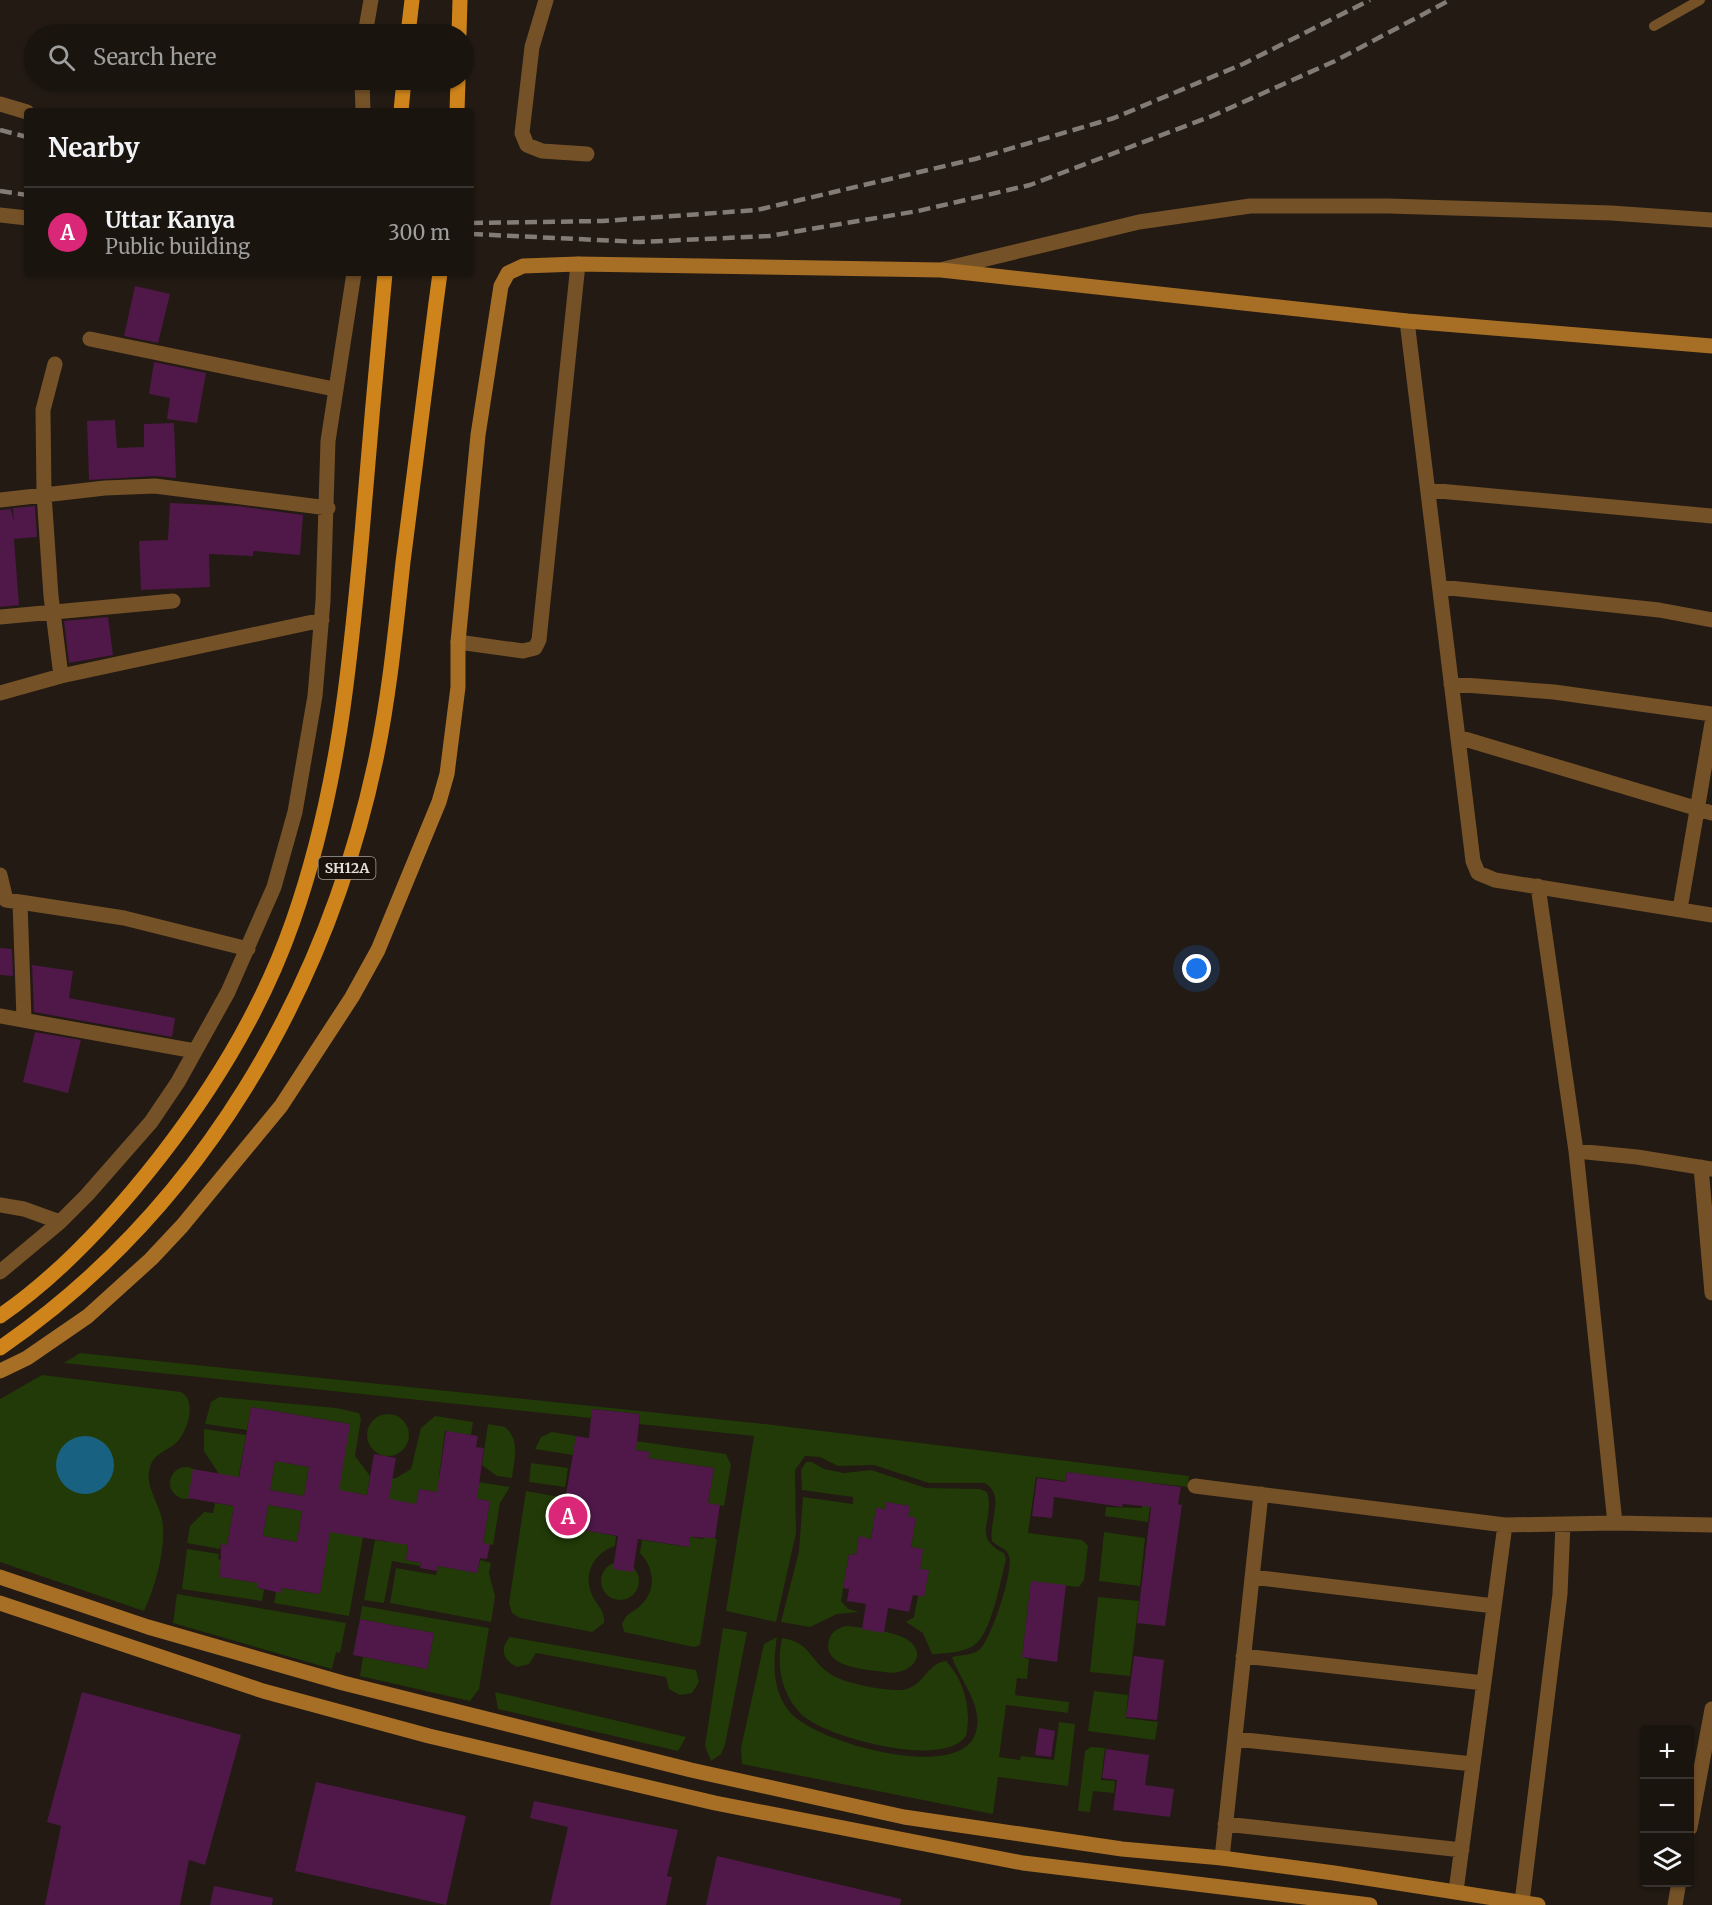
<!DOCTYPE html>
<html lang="en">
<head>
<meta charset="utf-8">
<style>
	body { margin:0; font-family:Merriweather,serif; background:#231d17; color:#f1f3f6 }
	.controls { position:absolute; right:18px; bottom:18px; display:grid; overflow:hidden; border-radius:6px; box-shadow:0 2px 4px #0004 }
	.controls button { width:54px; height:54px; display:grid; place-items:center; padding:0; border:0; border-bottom:2px solid #38332e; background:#1a140e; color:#f1f3f6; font:30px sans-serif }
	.you { position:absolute; left:1197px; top:969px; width:21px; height:21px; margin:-15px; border:4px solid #fff; border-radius:50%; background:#1a73e8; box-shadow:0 0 0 9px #1a73e833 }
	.badge { display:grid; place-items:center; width:39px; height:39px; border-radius:50%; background:#db2777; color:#fff; font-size:20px; font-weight:700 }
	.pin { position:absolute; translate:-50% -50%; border:3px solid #fff; box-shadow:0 2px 6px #0006 }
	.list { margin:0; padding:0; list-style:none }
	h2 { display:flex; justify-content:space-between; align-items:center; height:78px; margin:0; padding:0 24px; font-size:26px }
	h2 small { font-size:20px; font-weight:400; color:#9f9e9e }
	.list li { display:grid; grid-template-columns:39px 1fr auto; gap:18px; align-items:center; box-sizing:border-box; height:90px; padding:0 24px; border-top:2px solid #38332e }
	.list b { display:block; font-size:22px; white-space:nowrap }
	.list p { margin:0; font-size:20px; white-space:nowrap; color:#9f9e9e }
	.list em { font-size:20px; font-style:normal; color:#9f9e9e }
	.icon { flex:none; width:33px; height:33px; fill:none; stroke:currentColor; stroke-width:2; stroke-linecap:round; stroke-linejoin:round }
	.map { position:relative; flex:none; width:1712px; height:1905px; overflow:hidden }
	.search { position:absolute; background:#1a140e; box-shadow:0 2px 4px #0004; left:24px; top:24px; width:450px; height:66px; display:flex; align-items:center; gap:15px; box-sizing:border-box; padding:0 21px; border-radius:33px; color:#9f9e9e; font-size:22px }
	.panel { position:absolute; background:#1a140e; box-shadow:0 2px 4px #0004; left:24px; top:108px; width:450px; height:168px; border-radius:6px }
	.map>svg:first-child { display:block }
</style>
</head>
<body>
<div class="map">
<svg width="1712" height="1905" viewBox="0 0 1712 1905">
	<rect width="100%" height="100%" fill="#221a13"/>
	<!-- green -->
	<path fill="#213a07" d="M80,1353l685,71 424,52 -1,11 -35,-4 -5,39 -43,-6 1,-9 36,1 4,-25 -79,-11 -2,9 -29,-4 -8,56 54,7 6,6 -4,34 -5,7 -48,-5 -9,75 7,2 -2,20 -10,-1 -2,17 54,7 -1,11 -62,-8 -7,52 21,3 1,-4 33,4 5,-38 16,2 -7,62 -70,-9 -5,37 -251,-50 -1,-16 23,-104 13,-7c-4,26 -5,52 12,74 24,31 164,70 185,26 13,-28 -14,-56 -22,-80 8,-2 20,-2 27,-7 12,-9 35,-80 30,-94 -2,-8 -12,-9 -17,-15 -4,-19 14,-45 -7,-58h-56l-55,-18 -36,1 -18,-9 -15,-1 -10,14 1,63 -20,89 -50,-11 28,-175 -115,-12 1,-10 -47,-5 -2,9 -527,-55z
		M42,1375l139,17c16,9 7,37 -3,49 -8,9 -22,11 -27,23 -9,22 11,41 12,62 2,27 -8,61 -19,85l-144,-49v-163z
		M219,1397l117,11 23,5 2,6 -6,37 15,20 -3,19 -11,-2 -2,8 -19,-3 15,-74 -99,-17 -4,23 -42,-6 6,-22z
		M367 1435a21 21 0 1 1 42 0a21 21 0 1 1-42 0Z
		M435,1416l38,6 -2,13 -26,-4 -6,45 71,11 -10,16 -7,42 -10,-2 7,-42 -71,-12 -4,24 -31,-15 3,-19 9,-1 15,-9 10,-41z
		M488,1424l17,3c16,14 9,33 7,51l-15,-2 -15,-11z
		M204,1429l42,6 -8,45 -17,-3 -17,-26z
		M552,1432l24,4 -3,19 -38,-6 6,-12z
		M622,1439l104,15 5,11 -7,41 -16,-3 6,-35 -66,-10 1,-6 -29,-5z
		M275,1461l34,6 -5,29 -34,-6z
		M806,1462h6l12,7 20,4 27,-3 55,18 54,1 7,3c9,28 -17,44 17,61l2,6c-5,20 -15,77 -33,87 -9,6 -29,8 -41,8l-9,-21 -17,-11 8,-5 4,-21 11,-25 -9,-2 3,-20 -12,-2 5,-29 -8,-2 1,-10 -23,-4 -1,7 -9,-1 -5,31 -12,-2 -3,18 -7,-1 -8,47 7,8 11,3 -22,2 -27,13 -29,-5 18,-71 4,-54 50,7v-7l-51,-7 -1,-20z
		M531,1463l37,5 -3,19 -36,-5z
		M170 1483a16 16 0 1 1 32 0a16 16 0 1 1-32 0Z
		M526,1491l39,7 -2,14 10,2 -2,14 45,8 -1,10c-22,7 -33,30 -22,51 5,10 12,13 11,26l-12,9 -72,-14 -8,-5 -3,-10z
		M215,1503l19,3 -7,39 -6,-2 -1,6 -33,-6 3,-17 14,-14 9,1z
		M268,1505l34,6 -5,31 -34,-6z
		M330,1522l33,15 -14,79 -75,-13 2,-11 6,-4 38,6z
		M1104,1532l41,6 -5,48 -41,-5z
		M410,1533l-4,27 15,3 -1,3 -28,-5 -8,42 -20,-3 11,-60 13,2z
		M704,1536l13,3 -17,106 -6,2 -70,-15 -2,-8c5,-12 11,-11 19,-19 16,-15 13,-38 -1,-52l2,-13 46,7 2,-10 13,2z
		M187,1549l32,5 -1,5 4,1 -2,17 38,6v5l6,2 -2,11 -80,-12z
		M480,1560l11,3 -2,10 6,23 -4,26 -101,-19 6,-35 40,7 2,-9 39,7z
		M601 1581a19 19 0 1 1 38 0a19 19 0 1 1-38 0Z
		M177,1594l169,29 -6,30 -4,-1 -4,17 -159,-46z
		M1098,1597l41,4 -9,75 -40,-4z
		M362,1606l127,22 -10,61 -9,12 -110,-25 3,-19 64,12 7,-36 -74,-14z
		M846,1626c14,1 51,6 62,14 22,16 0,37 -24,32 -17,-3 -63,-4 -55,-32 2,-8 9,-12 17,-14z
		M723,1628l24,4 -22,113 -4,9 -10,7 -6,-15z
		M510,1637l186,33 3,12 -7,11 -12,2 -11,-6 -3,-12 -130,-24 -7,11 -12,3c-14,-6 -18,-19 -7,-30z
		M782,1638c29,5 26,20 47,35 12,10 56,18 72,17 22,-1 25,-27 45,-29 18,18 26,50 20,75 -22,33 -139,2 -164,-21 -21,-21 -26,-49 -20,-77z
		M1094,1691l34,4 -2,23 32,4 -3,18 -67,-9z
		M495,1692l191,45 -8,14 -180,-42z
		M1091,1747l14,1 -4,32 14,1 -1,12 -21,-2 -3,21 -12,-1 7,-60z"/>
	<!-- water -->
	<path fill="#196180" d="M56 1465a29 29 0 1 1 58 0a29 29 0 1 1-58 0Z"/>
	<!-- building -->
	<path fill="#4f1849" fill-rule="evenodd" d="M135,286l35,8 -12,49 -34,-7z
		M154,362l52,11 -9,50 -30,-4 3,-21 -21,-4z
		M115,420l2,28 27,-1v-23l30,-1 2,55 -21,-2 -66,4 -2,-59z
		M170,503l68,3 65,9 -3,40 -47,-4v5l-44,-2 1,33 -69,3 -2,-49 29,-1z
		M35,506l2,31 -23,2 5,66 -19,2v-97l11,-1 3,13 -1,-14z
		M108,617l5,38 -44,8 -5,-42z
		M0,948l12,1 1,27 -13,-1z
		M32,965l41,6 -4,27 106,20 -3,19 -138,-25z
		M35,1032l46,8 -13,53 -45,-11z
		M251,1407l99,17 -11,66 28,5 7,-41 22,4 -7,41 27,5 3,-15 18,3 9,-61 32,5 -2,11 8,1 -7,51 13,2 -7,42 7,1 -3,15 -7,-1 -3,15 -39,-7 -1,5 -17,-3 1,-5 -15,-3 2,-15 -78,-13 -10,62 -38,-6 -1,5 -23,-5v-5l-38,-6 1,-34 6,2 7,-39 -46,-8 5,-29 46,8zM275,1461l34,6 -5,29 -34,-6zM268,1505l34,6 -5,31 -34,-6z
		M592,1409l48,5 -4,36 14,2 -2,6 66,10 -6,35 12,2 -5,33 -25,-1 -1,10 -51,-8 -5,33 -20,-3 5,-33 -47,-8 2,-14 -10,-2 13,-76 13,2z
		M1067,1472l114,15 -3,17 4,1 -17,121 -28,-3 14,-116 -28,-3 -1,3 -68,-10 -2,21 -20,-2 5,-38 28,4z
		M886,1502l24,4 -2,10 8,2 -5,29 12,2 -3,20 9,1 -5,27 -11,-2 -4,17 -21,-4 -4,25 -22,-4 4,-25 -19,-3 2,-12 -6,-1 6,-34 7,1 3,-19 12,3 5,-31 9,1z
		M1031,1581l35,4 -9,77 -35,-5z
		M360,1619l74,14 -7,36 -74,-14z
		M1134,1656l30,4 -7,60 -31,-3z
		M82,1692l159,43 -36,130 -16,-5 -9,45h-135l16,-79 -14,-4z
		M1039,1728l16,3 -4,26 -16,-2z
		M1106,1749l43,6 -4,30 29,4 -4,28 -57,-7 4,-30 -15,-2z
		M316,1782l150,34 -20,89 -151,-34z
		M534,1801l144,29 -11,46 5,1 -6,28h-116l18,-78 -38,-9z
		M717,1856l184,43 -1,6h-194z
		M214,1886l59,12 -1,7h-62z"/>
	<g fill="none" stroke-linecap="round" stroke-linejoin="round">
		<!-- lane -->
		<path stroke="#745127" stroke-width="10" d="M1654,26l46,-26"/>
		<!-- street -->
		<path stroke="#745127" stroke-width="15" d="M546,0l-14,47 -10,86 5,12 15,6 45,3
			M365,34l6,-34
			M362,80l1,31
			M0,104l27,8
			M0,215l27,3
			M944,269l195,-47 111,-16h138l223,7 101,7
			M1407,321l66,540 5,12 17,7 217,35
			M90,339l244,50
			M55,364l-12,46 1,84 7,102 10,80
			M1428,490l284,26
			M0,500l105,-12 50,-2 173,22
			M1440,587l219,23 53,10
			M0,617l173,-16
			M458,642l65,9 12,-3 4,-8 39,-376
			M1451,684l103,8 158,22
			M0,693l61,-17 261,-56
			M1458,737l254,76
			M0,875l6,25 14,2 4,117
			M1538,886l38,265 39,372
			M20,902l104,16 124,31
			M1680,909l32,-186
			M0,1016l195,35
			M1576,1151l61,6 75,12
			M1701,1167l11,126
			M0,1205l24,4 36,13
			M0,1272l60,-50 27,-27 64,-73 27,-40 50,-90 46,-105 21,-75 20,-116 8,-95 5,-160 26,-168
			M1195,1486l310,39 110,-2 97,2
			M1252,1577l242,29
			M1243,1656l241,27
			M1235,1739l238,25
			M1225,1824l237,26
			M1690,1828l22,-119
			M1222,1858l39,-364
			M1456,1891l49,-366
			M1522,1902l38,-308 3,-70
			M1675,1905l4,-23"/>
		<!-- secondary -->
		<path stroke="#a76e25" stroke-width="15" d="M0,1371l27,-13 61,-42 63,-57 31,-33 99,-120 71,-109 26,-47 61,-148 8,-28 11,-87v-45l20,-207 23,-149 7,-13 15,-7 55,-2 363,6 466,51 305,25
			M0,1577l148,50 195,56 348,87 213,47 218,32 100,9 112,15 204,32
			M0,1603l263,88 166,45 286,67 308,60 347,42"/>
		<!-- primary -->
		<path stroke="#ce841b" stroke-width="15" d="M408,34l4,-34
			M459,34l1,-34
			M401,111l3,-31
			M457,111l1,-31
			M0,1316c61,-42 114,-100 160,-159 56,-72 103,-150 133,-236 45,-129 57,-254 69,-388 7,-87 15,-173 23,-260
			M0,1348c201,-138 328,-358 377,-594 13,-63 19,-129 26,-192 12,-97 24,-193 37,-289"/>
		<!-- rail -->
		<path stroke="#837c76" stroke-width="4.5" stroke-dasharray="12 6" stroke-linecap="butt" d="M0,130l27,7
			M0,191l27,4
			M471,223l132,-2 154,-11 218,-51 139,-41 129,-54 127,-64
			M471,234l169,8 129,-6 149,-25 112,-26 182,-69 123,-55 115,-61"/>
	</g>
	<g text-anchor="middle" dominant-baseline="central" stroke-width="4.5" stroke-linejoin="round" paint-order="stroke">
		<!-- shield labels -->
		<rect fill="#19110a" stroke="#a6a09a" stroke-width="1.5" x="318.5" y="857" width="57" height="22" rx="4.5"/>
		<g font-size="14" font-weight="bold" fill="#e3ddd8">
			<text x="347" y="868">SH12A</text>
		</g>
	</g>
</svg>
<div class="controls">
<button>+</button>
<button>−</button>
<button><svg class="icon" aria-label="layers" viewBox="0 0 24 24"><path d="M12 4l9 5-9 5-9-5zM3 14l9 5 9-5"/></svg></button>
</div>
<div class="you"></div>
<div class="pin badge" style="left:568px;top:1516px">A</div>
<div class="search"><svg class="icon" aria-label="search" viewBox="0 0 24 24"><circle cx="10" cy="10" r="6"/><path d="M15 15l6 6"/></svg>Search here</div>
<section class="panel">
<h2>Nearby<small></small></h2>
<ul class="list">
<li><span class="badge">A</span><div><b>Uttar Kanya</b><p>Public building</p></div><em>300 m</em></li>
</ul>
</section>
</div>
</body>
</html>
